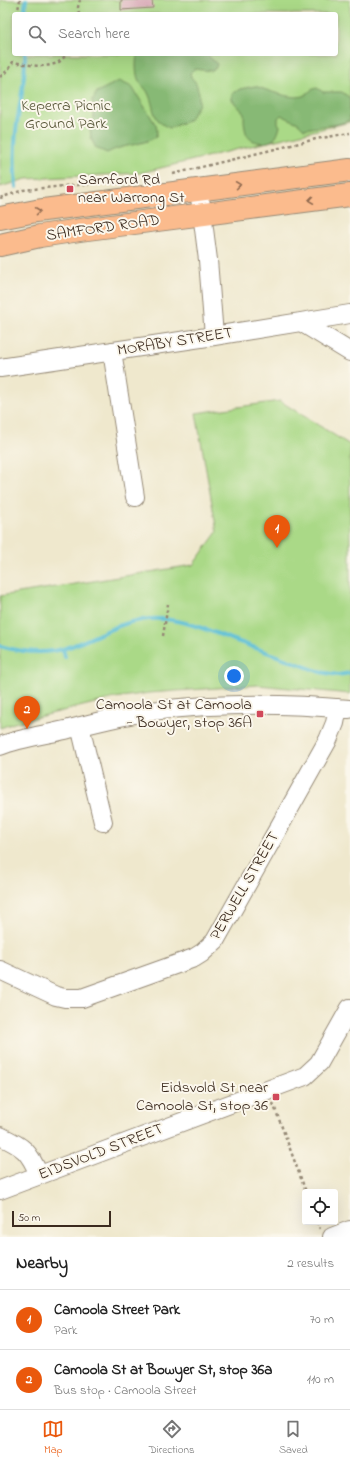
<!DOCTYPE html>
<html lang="en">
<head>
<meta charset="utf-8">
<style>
	body { margin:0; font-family:"Indie Flower",sans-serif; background:#f6f6f6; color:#222 }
	.controls { position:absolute; right:12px; bottom:12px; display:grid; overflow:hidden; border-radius:4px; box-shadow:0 4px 16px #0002 }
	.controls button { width:36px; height:36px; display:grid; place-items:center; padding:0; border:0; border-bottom:1px solid #e0e0e0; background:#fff; color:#222; font:20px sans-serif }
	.scale { position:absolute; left:12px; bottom:10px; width:99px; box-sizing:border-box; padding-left:4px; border:2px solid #3b2a1e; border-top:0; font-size:11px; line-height:14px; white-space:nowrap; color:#3b2a1e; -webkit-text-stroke:3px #fbf7ec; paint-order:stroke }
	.you { position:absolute; left:234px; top:676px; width:14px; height:14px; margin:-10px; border:3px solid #fff; border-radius:50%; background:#1a73e8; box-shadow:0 0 0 6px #1a73e833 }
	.badge { display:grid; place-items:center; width:26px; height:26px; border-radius:50%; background:#ea580c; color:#fff; font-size:13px; font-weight:700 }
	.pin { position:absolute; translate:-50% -33px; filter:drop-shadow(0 1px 2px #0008) }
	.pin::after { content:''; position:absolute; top:21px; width:14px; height:12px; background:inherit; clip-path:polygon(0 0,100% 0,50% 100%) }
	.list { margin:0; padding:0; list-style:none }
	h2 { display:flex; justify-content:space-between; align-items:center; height:52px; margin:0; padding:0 16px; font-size:17px }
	h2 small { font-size:13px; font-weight:400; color:#767676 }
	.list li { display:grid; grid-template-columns:26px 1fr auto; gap:12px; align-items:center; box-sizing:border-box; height:60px; padding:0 16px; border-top:1px solid #e0e0e0 }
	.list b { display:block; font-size:15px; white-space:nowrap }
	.list p { margin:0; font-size:13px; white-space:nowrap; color:#767676 }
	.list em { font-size:13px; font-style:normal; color:#767676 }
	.icon { flex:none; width:22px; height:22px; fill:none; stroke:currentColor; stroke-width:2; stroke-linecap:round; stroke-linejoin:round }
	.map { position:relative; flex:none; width:350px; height:1237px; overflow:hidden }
	.search { position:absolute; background:#fff; box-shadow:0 4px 16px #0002; left:12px; right:12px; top:12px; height:44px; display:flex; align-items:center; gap:10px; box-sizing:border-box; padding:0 14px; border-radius:4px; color:#767676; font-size:15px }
	.sheet { height:172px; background:#fff }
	nav { display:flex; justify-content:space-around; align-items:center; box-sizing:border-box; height:56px; border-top:1px solid #e0e0e0; background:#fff; font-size:11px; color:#767676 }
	nav a { display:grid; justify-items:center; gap:2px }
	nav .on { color:#ea580c }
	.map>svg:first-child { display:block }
</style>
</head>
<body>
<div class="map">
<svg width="350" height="1237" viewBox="0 0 350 1237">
	<rect width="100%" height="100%" fill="#fbf7ec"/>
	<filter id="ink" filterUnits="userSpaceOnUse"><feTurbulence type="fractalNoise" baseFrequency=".025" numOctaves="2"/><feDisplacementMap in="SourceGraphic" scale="8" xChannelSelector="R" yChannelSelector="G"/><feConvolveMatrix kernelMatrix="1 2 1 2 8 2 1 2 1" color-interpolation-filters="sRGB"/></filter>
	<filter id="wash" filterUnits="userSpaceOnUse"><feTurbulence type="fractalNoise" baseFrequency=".012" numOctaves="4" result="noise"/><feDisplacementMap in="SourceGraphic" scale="16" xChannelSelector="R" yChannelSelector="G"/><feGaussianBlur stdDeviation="0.9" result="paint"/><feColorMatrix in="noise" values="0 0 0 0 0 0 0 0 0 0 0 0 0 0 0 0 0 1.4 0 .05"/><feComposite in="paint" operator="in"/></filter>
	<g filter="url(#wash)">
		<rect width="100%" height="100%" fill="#efe8cd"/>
		<!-- green -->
		<path fill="#aad987" stroke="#728252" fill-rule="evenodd" d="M0,0h350v122l-210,51 -114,6 -26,8zM14,14h322v40h-322z
			M280,401l70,44v249l-92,-9 -109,8 -34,5 -101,25 -14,5v-132l193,-31 24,-33 -21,-119z"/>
		<!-- forest -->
		<path fill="#87b974" stroke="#617249" d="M137,54h69l11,10 -1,3 -4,4 -18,-2 -4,4 1,4 5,6 3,10v11l-11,17 -18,7c-20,-7 -14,-21 -23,-37 -2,-3 -6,-6 -8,-10 -4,-8 -3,-18 -2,-27z
			M119,81l13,6 24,38 1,6 -1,6c-15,9 -33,7 -49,16l-11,-5 -5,-9 -1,-12 4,-10v-10l-2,-6 5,-9z
			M255,86c12,4 36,14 48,10 5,-2 7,-7 14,-8l6,4h19l8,6v22l-11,4 -35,5 -6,-6 -17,-8 -3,3v5l2,3c-1,5 -3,11 -7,14 -8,5 -22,3 -26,-5 -3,-7 -3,-14 -3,-22l-12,-13v-6l8,-5z"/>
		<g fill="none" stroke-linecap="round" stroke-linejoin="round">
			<!-- stream -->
			<path stroke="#57bdd5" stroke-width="4" d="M24,14l2,-14
				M16,187c-2,-19 -2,-37 0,-56 3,-26 10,-51 9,-77
				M0,646c21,6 44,9 66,2 28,-9 53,-27 83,-29 30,-2 58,11 85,21 29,11 57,21 86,32l18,3 12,-2
				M63,649l2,8"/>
		</g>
		<g id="blocks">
			<!-- building -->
			<path fill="#d8a7b5" d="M121,0h31l1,8 -32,2z"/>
		</g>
	</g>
	<g filter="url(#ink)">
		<use href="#blocks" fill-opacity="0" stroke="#958976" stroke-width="1"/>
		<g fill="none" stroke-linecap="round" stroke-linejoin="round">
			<!-- minor casing -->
			<g stroke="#958976" stroke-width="20">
				<path id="minor" d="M199,190l9,70 6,76
					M301,322l49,30
					M112,351l23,146
					M0,368l214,-32 136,-22
					M80,726l23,96
					M0,746c20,-8 44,-11 65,-16 28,-7 58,-15 86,-19 66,-8 132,-8 198,-2
					M0,970l56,26 9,2h17l112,-40 8,-5 13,-12 113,-201 7,-17 3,-15
					M0,1136c24,11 29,15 39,39
					M0,1190l305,-114 14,-13 31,-55
					M332,1237l18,-7"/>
			</g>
			<!-- major casing -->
			<g stroke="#958976" stroke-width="24">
				<path id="major" d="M0,218l36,-7 314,-41
					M0,245l40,-9 40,-6 270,-35"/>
			</g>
			<!-- path -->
			<path stroke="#958976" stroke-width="2.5" stroke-dasharray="3 3" stroke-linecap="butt" d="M17,14l3,-14
				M79,14l-1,-7 2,-7
				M0,77l8,-7 5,-8c16,3 44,10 53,-8
				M173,174l143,-35 34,-6
				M0,198l23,-8 52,-5h14
				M163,636l5,-32
				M273,1103l33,89
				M317,1222l3,7"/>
			<!-- minor -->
			<use href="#minor" stroke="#fff" stroke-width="18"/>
			<!-- major -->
			<use href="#major" stroke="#fbbb8d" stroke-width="22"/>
		</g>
		<!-- one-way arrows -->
		<defs><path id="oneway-chevron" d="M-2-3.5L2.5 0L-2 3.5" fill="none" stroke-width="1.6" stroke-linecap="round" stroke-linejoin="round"/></defs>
		<g stroke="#916b50">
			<use href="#oneway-chevron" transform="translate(238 185) rotate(-8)"/>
			<use href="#oneway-chevron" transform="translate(311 200) rotate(172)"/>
			<use href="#oneway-chevron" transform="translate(38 211) rotate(-7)"/>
		</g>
	</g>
	<!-- markers -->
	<g fill="#d1495b" stroke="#fbf7ec" stroke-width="1.5">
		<rect x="66" y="185" width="8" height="8" rx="2"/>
		<rect x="256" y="710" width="8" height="8" rx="2"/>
		<rect x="272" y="1093" width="8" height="8" rx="2"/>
	</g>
	<g text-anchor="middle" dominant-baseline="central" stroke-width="4" stroke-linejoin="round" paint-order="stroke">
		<!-- park labels -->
		<g font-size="16" fill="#575638" stroke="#fbf7ec">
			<text x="66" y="106">Keperra Picnic<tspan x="66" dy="18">Ground Park</tspan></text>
		</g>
		<!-- poi labels -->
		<g font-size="16" fill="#3b2a1e" stroke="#fbf7ec" text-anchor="end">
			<text x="78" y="180" text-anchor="start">Samford Rd<tspan x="78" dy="18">near Warrong St</tspan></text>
			<text x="252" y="705">Camoola St at Camoola<tspan x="252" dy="18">- Bowyer, stop 36A</tspan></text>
			<text x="268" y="1088">Eidsvold St near<tspan x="268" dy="18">Camoola St, stop 36</tspan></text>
		</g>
		<!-- street labels -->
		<g font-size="16" fill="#3b2a1e" stroke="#fbf7ec">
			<text transform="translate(103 228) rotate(-8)">SAMFORD ROAD</text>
			<text transform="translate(175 342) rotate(-9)">MORABY STREET</text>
			<text transform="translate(245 886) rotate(-60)">PERWELL STREET</text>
			<text transform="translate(101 1152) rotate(-21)">EIDSVOLD STREET</text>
		</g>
	</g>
</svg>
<div class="controls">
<button><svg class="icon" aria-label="locate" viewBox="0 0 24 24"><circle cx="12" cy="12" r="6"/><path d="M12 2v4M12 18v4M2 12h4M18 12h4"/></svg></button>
</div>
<div class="scale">50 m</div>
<div class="you"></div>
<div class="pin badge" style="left:277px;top:548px">1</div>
<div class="pin badge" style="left:27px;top:729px">2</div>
<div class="search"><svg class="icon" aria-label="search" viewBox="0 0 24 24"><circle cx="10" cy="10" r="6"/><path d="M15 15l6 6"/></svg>Search here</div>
</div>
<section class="sheet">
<h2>Nearby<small>2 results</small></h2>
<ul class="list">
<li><span class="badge">1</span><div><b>Camoola Street Park</b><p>Park</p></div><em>70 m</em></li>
<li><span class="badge">2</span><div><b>Camoola St at Bowyer St, stop 36a</b><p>Bus stop · Camoola Street</p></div><em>110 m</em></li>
</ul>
</section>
<nav>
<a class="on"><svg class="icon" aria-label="map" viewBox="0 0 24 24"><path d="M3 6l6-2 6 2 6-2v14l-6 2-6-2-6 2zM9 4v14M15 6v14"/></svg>Map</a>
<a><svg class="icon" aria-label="directions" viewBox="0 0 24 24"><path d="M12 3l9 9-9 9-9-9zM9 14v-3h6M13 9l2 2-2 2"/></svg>Directions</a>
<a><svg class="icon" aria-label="saved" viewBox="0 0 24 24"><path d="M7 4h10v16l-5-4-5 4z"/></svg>Saved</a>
</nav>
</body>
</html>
